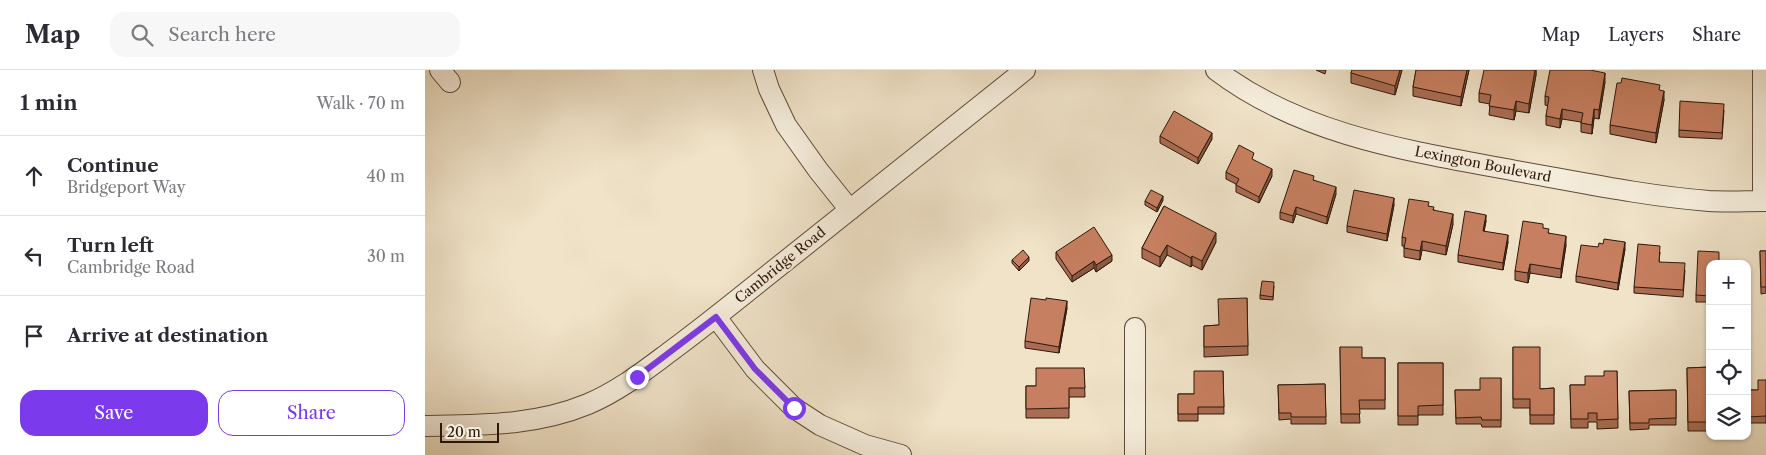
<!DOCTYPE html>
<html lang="en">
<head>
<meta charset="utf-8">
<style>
	body { margin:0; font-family:"Libre Caslon Text",serif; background:#f7f7f7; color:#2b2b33 }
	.controls { position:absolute; right:15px; bottom:15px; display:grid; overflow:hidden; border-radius:10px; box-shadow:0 1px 4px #0004 }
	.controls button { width:45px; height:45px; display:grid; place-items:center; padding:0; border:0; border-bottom:1px solid #e1e1e2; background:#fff; color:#2b2b33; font:25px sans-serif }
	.scale { position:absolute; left:15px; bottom:12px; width:59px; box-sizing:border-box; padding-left:5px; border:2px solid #2d180b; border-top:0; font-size:14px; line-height:18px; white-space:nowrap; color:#2d180b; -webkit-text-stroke:4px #f5eddb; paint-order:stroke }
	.stop { position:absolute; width:15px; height:15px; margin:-11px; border:4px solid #7c3aed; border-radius:50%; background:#fff }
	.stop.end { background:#7c3aed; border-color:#fff; box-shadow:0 1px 5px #0008 }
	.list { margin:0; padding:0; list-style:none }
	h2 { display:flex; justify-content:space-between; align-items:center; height:65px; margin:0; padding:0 20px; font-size:21px }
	h2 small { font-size:16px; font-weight:400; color:#7c7c81 }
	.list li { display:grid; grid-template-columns:32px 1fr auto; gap:15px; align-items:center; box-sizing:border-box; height:80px; padding:0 20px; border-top:1px solid #e1e1e2 }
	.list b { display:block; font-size:19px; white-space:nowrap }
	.list p { margin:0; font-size:16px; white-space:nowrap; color:#7c7c81 }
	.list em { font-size:16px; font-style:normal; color:#7c7c81 }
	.actions { display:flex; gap:10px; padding:15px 20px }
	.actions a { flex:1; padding:11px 0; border:1px solid #7c3aed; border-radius:15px; text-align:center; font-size:18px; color:#7c3aed }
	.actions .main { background:#7c3aed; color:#fff }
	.icon { flex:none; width:28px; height:28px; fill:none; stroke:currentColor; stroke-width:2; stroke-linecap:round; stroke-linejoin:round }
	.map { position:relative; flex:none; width:1341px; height:385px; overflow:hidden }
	header { display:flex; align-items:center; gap:30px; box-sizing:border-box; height:70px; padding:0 25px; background:#fff; border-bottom:1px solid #e1e1e2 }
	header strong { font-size:24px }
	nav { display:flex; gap:28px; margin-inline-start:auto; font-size:18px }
	.search { width:350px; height:45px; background:#f7f7f7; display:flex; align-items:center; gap:12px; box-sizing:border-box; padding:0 18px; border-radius:15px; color:#7c7c81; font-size:19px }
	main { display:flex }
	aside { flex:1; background:#fff }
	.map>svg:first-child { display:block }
</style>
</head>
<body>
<header>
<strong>Map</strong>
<div class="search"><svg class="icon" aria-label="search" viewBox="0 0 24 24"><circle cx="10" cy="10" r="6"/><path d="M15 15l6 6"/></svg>Search here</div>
<nav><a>Map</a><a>Layers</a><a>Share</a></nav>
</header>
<main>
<aside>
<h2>1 min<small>Walk · 70 m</small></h2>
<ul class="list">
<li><svg class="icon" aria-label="ahead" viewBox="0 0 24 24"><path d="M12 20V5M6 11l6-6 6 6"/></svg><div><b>Continue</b><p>Bridgeport Way</p></div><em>40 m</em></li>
<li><svg class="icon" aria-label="left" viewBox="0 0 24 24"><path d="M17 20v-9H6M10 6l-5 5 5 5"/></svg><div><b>Turn left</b><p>Cambridge Road</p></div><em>30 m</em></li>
<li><svg class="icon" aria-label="arrive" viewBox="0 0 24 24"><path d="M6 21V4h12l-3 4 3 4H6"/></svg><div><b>Arrive at destination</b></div></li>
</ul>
<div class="actions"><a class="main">Save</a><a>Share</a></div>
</aside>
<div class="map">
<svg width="1341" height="385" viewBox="0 0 1341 385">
	<rect width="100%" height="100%" fill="#f0e3c8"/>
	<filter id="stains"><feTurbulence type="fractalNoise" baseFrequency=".004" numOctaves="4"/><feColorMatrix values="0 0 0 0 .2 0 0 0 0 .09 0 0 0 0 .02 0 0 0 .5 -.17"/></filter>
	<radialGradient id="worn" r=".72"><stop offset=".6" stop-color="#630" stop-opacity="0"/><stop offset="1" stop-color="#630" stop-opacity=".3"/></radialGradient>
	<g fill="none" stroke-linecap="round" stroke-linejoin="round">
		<!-- street casing -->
		<g stroke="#5e4b3a" stroke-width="22">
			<path id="street" d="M15,0l10,12
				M338,0l6,19 17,36 32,45 32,40
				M791,0c88,67 200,82 306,102 62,11 124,24 187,29 19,1 38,0 57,0
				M1338,0v131
				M291,247l39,52 39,39 26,17 45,20 36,10
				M0,356c56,-1 110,0 163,-22 31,-13 56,-33 83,-53 31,-23 61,-47 92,-72 87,-70 175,-139 262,-209
				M710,385v-127"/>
		</g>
		<!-- street -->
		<use href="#street" stroke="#f5eddb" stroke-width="20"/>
	</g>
	<!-- wall -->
	<path fill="#aa6d53" stroke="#2d180b" d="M891,0h10l-1,4z
		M927,0h50l-7,25 -44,-12v-10z
		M991,0h53l-8,36 -48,-10v-9z
		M1111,0v5l-7,38 -13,-2 -2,9 -25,-5 1,-11 -11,-2v-9z
		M1180,12l-6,37 -5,-1 -2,16 -11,-2v-10l-19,-3 -2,9 -14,-3v-9l2,-10 -3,-1v-9z
		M1235,21l4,9 -8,43 -46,-9v-9z
		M1299,40l-2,29 -43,-2v-7z
		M735,66l52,3 -14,25 -38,-21z
		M829,90l18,16 -13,27 -23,-11v-8l-10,-5v-7z
		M889,110l22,14 -9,30 -31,-10 -3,9 -13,-4v-7z
		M738,130l-6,12 -12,-7v-4z
		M969,135l-7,36 -40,-9v-6z
		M739,136l52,36 -14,28 -10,-5 -1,2 -24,-12 -7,12 -18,-9v-10z
		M1004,136l24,18 -7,31 -24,-5 -2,10 -16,-3v-11h-2v-9z
		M1061,151l-2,10 24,11 -5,28 -45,-8v-7z
		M1118,158l6,5 17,12 -5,33 -31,-5 -2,10 -13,-3v-9z
		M1173,177l27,2 -7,41 -42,-8v-6z
		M1335,181h6v42l-5,1z
		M631,182l56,9 -16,11 -2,-4 -22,14 -16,-23z
		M1235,182l-1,10 26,8 -2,27 -49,-4v-6z
		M587,190l17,1 -10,10 -7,-8z
		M1285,194v38h-14v-7z
		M849,216l-1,14 -13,-1v-4z
		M822,228l1,57 -44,2v-31l15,-1z
		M642,238l-8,45 -34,-5v-7z
		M915,277l22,11h23v51h-26l1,14h-19z
		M1088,277l27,42 14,-1v36h-24v-16h-17z
		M973,293h45v52h-25v10h-20z
		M1285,297v59h-2v5h-20l-1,-63z
		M659,298l1,29h-16v21h-43v-32h10z
		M798,301l1,43h-26v7h-20v-27h16z
		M1192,301l1,57 -21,1v-7h-9v6h-17l-1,-43h15l19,-9z
		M1076,308v49h-19l-1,-3h-25l-1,-34h25z
		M1341,310v43h-18v-33h10z
		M900,314l1,40h-35v-5l-12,1 -1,-35z
		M1251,320v35h-27v4l-19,1 -1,-39z"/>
	<!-- shaded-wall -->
	<path fill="#8b5943" stroke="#2d180b" d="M975,0h2l-7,25v-9z
		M1042,0h2l-8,36v-9z
		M1110,0h1v5l-7,38v-9z
		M1180,3v9l-6,37v-9z
		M1239,21v9l-8,43v-10z
		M1091,31v10l-2,9v-10z
		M1137,39v10l-2,9v-9z
		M1169,39v9l-2,16v-9z
		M787,63v6l-14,25v-6z
		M847,99v7l-13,27v-6z
		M911,117v7l-9,30v-7z
		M738,126v4l-6,12v-4z
		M969,128v7l-7,36v-7z
		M871,137v7l-3,9v-7z
		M1028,144v10l-7,31v-9z
		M1061,145v6l-3,17v-7z
		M791,163v9l-14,28v-9z
		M1083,165v7l-5,28v-7z
		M1141,166v9l-5,33v-9z
		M997,171v9l-2,10v-9z
		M1200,172v7l-7,41v-7z
		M742,175v10l-7,12v-10z
		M687,185v6l-16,11v-7z
		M767,186v9l-1,2v-9z
		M604,187v4l-10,10v-4z
		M669,191v7l-22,14v-6z
		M1105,194v9l-2,10v-10z
		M642,231v7l-8,45v-6z"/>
	<!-- building -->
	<path fill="#c67f60" stroke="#2d180b" d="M927,0h48l-5,16 -44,-13z
		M991,0h51l-6,27 -48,-10z
		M1059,0h51l-6,34 -13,-3 -2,9 -25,-4 2,-11 -12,-2z
		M1125,0h40l15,3 -6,37 -5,-1 -2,16 -11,-2 2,-10 -21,-4 -2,10 -14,-3 3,-19 -4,-1z
		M1197,8l38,7 -1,5 5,1 -8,42 -46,-8 7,-42h4z
		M1255,31l44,3 -2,29 -43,-3z
		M749,41l38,22 -14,25 -38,-22z
		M814,75l15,8 -2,6 20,10 -13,28 -23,-12 3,-6 -13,-7z
		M869,100l20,6 -1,4 23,7 -9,30 -31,-10 -3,9 -13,-4z
		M726,120l12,6 -6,12 -12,-7z
		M929,120l40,8 -7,36 -40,-8z
		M984,129l20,3 -1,4 6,1 -1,3 20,4 -7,32 -24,-5 -2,10 -16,-3 2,-10 -4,-1z
		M739,136l52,27 -14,28 -10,-5 -1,2 -24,-13 -7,12 -18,-9z
		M1040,141l21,4 -3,16 25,4 -5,28 -45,-8z
		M1098,151l20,3v4l6,1 -1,4 18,3 -5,33 -31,-5 -2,9 -13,-2z
		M669,157l18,28 -16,10 -2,-4 -22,15 -16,-24z
		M1179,169l21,3 -7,41 -42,-7 5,-31 17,2 1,-4 4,1z
		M1213,174l22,2 -1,16 26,1 -2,27 -49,-3z
		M598,180l6,7 -10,10 -7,-7z
		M1273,181l21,1v12h-9v32l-14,-1z
		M1335,181h6v36h-5z
		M837,211l12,1 -1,15 -13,-2z
		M606,228l15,2v-2l21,3 -8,46 -34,-6z
		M822,228l1,48 -44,1v-21l15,-1 -1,-26z
		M915,277h22v11h23v42h-26l1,14h-19z
		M1088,277h27v42l14,-1v27h-24v-16h-17z
		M973,293h45v42l-25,1v10h-20z
		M1285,297v50h-2v5h-20l-1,-54z
		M611,298h48l1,20h-16v20l-43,1v-23h10z
		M769,301h29l1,36h-26v7h-20v-20h16z
		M1179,301h13l1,48 -21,1v-7h-9v6h-17l-1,-34h15v-9h19z
		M1055,308h21v42h-19l-1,-3 -25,1 -1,-28h25z
		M1333,310h8v36l-18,1v-27h10z
		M900,314l1,33h-35v-4h-12l-1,-28z
		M1251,320v28l-27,1v4h-19l-1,-32z"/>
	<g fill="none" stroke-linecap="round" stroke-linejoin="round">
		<!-- route -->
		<path stroke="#7c3aed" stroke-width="6" d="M212,307l79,-60 39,52 39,39"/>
	</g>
	<g text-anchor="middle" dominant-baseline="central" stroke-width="4.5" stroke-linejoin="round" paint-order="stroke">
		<!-- street labels -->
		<g font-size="14" fill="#2d180b" stroke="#f5eddb">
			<text transform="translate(1058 94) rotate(11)">Lexington Boulevard</text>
			<text transform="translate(355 195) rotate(-39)">Cambridge Road</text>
		</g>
	</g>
	<rect width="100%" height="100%" filter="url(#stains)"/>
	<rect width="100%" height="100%" fill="url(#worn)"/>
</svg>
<div class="controls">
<button>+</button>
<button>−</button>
<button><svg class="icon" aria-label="locate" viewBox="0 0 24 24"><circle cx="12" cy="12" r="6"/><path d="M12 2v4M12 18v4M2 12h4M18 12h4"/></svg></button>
<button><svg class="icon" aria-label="layers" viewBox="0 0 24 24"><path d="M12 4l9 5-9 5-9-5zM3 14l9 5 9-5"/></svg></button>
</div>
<div class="scale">20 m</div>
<div class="stop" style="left:369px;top:338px"></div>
<div class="stop end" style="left:212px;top:307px"></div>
</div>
</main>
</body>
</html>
